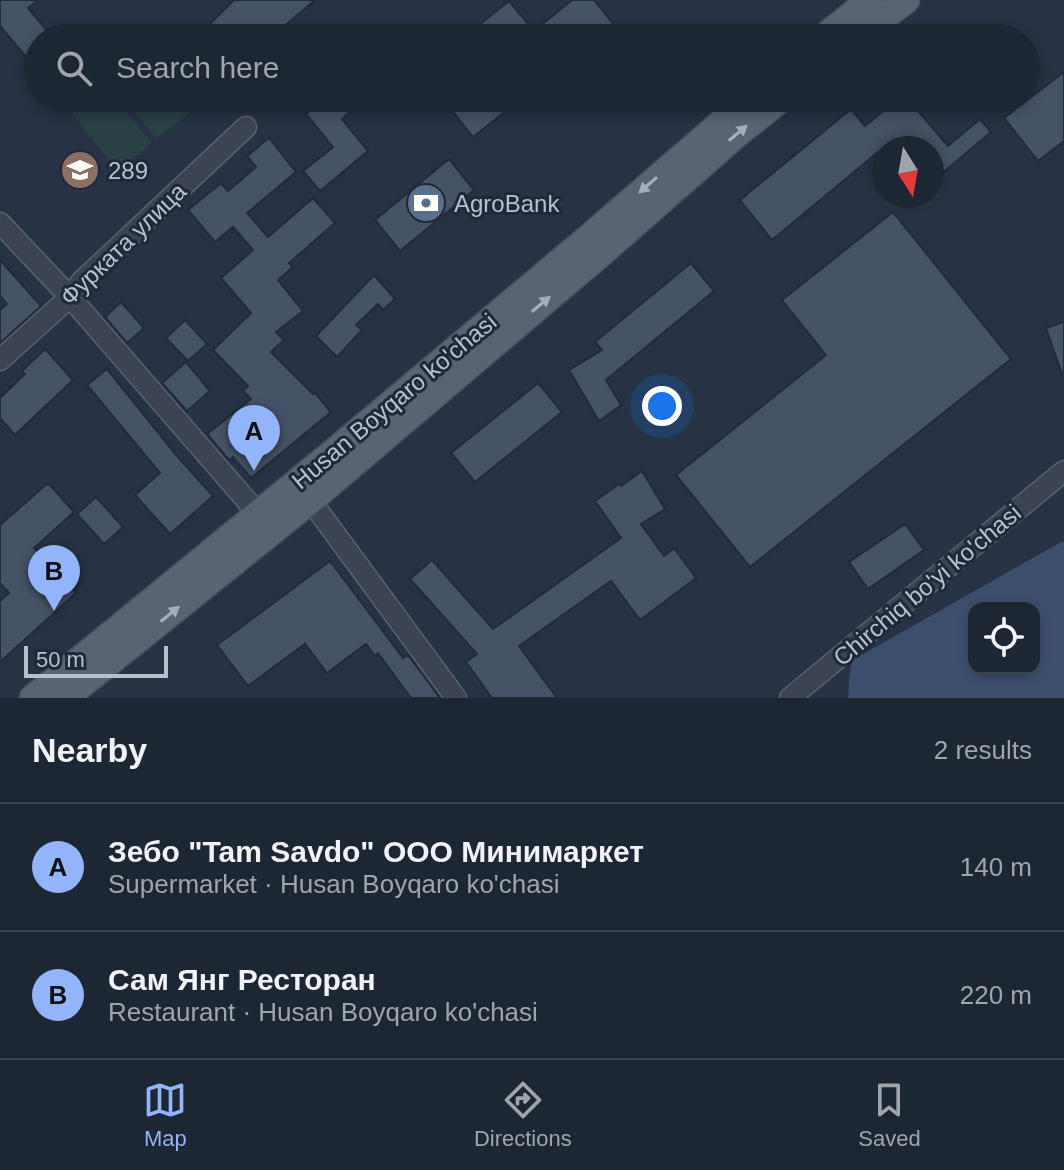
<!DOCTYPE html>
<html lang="en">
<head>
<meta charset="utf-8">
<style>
	body { margin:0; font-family:Arial,sans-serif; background:#2a323f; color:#f1f3f6 }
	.controls { position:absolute; right:24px; bottom:24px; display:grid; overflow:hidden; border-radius:16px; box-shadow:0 4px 12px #0003 }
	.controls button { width:72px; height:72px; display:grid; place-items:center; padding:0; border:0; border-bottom:2px solid #3b434e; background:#1d2633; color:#f1f3f6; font:40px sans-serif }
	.compass { position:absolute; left:872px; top:136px; width:72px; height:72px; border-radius:50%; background:#1d2633; box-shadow:0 4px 12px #0003; rotate:169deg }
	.scale { position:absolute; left:24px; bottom:20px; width:144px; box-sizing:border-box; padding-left:8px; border:4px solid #b9c0cd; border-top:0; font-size:22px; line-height:28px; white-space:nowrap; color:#b9c0cd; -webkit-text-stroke:6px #202939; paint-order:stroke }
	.you { position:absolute; left:662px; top:406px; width:28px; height:28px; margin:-20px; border:6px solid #fff; border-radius:50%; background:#1a73e8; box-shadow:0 0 0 12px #1a73e833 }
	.badge { display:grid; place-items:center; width:52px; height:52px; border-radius:50%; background:#92b4fa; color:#111; font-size:26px; font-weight:700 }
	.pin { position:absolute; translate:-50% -66px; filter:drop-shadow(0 2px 4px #0008) }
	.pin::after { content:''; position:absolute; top:42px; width:28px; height:24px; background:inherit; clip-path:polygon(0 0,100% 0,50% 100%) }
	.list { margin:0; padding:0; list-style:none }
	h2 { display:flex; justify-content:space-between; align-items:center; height:104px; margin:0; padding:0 32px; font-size:34px }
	h2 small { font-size:26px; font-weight:400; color:#a0a5ac }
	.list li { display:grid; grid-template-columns:52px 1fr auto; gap:24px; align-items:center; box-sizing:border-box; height:128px; padding:0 32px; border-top:2px solid #3b434e }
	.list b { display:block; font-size:30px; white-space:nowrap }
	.list p { margin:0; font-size:26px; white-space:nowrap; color:#a0a5ac }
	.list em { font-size:26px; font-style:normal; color:#a0a5ac }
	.icon { flex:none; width:44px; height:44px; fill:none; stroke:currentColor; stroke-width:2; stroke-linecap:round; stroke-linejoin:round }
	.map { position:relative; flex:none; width:1064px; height:698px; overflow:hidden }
	.search { position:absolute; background:#1d2633; box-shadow:0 4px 12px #0003; left:24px; right:24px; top:24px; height:88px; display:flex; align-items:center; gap:20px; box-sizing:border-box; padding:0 28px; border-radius:44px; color:#a0a5ac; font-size:30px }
	.sheet { height:360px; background:#1d2633 }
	nav { display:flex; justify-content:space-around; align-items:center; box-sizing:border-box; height:112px; border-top:2px solid #3b434e; background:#1d2633; font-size:22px; color:#a0a5ac }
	nav a { display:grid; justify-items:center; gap:4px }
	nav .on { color:#92b4fa }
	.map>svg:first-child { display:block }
</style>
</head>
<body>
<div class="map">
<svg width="1064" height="698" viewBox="0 0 1064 698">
	<rect width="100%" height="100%" fill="#273244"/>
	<!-- green -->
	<path fill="#294045" d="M91,98h24l37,45 -34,28 -46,-57z
		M124,98h55l11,15 -34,26z"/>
	<!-- water -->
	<path fill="#3d4e6d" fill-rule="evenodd" d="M1061,542h3v156h-216l3,-37zM974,608h60v60h-60z"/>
	<!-- building -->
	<path fill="#465266" stroke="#222b3b" stroke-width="2" d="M0,0h38l-10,8 25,30h-15v33l-38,-45z
		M234,0h81l-45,38h-74z
		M572,0h22l20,25 -17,13h-134l46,-37 25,30z
		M1064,72v69l-26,20 -34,-43z
		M326,98h14l11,13 -9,8 26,32 -48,40 -17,-20 30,-24 -27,-33z
		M442,98h80l-49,39z
		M899,98h8l41,48 32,-27 11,13 -59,50v-34h-49l-111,92 -32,-40 111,-91 14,17z
		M269,138l27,34 -49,41 21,24 45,-39 22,25 -46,40 4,4 -15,13 25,31 -27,21 8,8 -13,12 42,42 2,-1 16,19 -80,66 -18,-21 -4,3 -22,-26 44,-35 -8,-8 5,-5 -35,-36 38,-37 -30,-35 32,-28 -20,-23 -18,15 -27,-32 33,-27 7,8 28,-24 -9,-11z
		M449,159l25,31 -74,61 -25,-31z
		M893,212l118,147 -261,208 -74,-92 150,-120 -44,-55z
		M0,260l41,46 -41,37v-33l7,-6 -7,-8z
		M691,263l23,28 -108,89 15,25 -22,16 -30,-51 33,-20 -7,-8z
		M374,275l21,24 -12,11 -5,-6 -22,21 6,5 -25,27 -21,-21z
		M121,302l23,26 -17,15 -22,-26z
		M185,320l22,24 -19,17 -22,-23z
		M1064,322v51l-2,1 -16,-46z
		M45,349l28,31 -58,55 -15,-17v-20l25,-24 -3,-3z
		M186,362l24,29 -23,20 -25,-28z
		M107,369l70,87 36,40 -43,38 -35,-39 25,-22 -73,-88z
		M538,383l24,29 -87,70 -24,-29z
		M642,471l23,38 -24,15 23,32 10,-8 22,30 -56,42 -29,-39 -92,65 38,52h-65l-26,-36 11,-8 -67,-75 22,-19 61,69 128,-91 -26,-37 24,-17 2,2z
		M48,483l26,29 -40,36 42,45 -76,69v-61l9,-8 -9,-10v-58z
		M96,497l27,30 -19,17 -27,-30z
		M905,524l19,26 -56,39 -19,-27z
		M330,561l73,97 5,-3 32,43h-29l-33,-45 -3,3 -9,-12 -39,29 -22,-29 -57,42 -31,-41z"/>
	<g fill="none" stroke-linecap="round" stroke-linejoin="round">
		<!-- minor casing -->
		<g stroke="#5a6271" stroke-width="23">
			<path id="minor" d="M0,223l70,74 198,228
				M0,360l70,-63 12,-16 164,-154
				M302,489l154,209
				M790,698l274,-227"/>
		</g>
		<!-- major casing -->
		<g stroke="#454d5d" stroke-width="29">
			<path id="major" d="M823,38l47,-38
				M858,38l48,-38
				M33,698l297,-243 257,-216 163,-141
				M65,698l246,-198 294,-250 132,-116 45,-36"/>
		</g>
		<!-- minor -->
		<use href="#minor" stroke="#3c4454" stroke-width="20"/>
		<!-- major -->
		<use href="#major" stroke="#5a6373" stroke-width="26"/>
	</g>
	<!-- one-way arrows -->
	<defs><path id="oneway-solid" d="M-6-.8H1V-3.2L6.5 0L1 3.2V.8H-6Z" transform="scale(2)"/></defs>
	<g fill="#a6adbb">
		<use href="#oneway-solid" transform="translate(738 133) rotate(-40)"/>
		<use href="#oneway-solid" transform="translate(648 185) rotate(139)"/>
		<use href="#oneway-solid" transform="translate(541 304) rotate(-40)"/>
		<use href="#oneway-solid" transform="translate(170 614) rotate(-39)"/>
	</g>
	<!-- icons -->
	<defs>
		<g id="school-disc" transform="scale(2)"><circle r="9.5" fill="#8d6e63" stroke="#202939"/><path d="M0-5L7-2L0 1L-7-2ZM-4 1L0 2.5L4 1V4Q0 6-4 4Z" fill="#fff"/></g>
		<g id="bank-disc" transform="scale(2)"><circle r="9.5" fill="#5c6f8a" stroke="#202939"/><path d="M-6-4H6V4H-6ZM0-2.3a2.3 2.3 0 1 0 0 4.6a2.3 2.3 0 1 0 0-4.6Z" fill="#fff"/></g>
	</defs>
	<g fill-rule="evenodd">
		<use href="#school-disc" x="80" y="170"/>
		<use href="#bank-disc" x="426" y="203"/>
	</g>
	<g text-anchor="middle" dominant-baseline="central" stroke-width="6" stroke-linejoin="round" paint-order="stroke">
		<!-- poi labels -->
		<g font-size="24" fill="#b9c0cd" stroke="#202939" text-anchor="start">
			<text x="108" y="170">289</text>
			<text x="454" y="203">AgroBank</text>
		</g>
		<!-- street labels -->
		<g font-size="24" fill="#b9c0cd" stroke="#202939">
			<text transform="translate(123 244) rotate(-44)">Фурката улица</text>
			<text transform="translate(394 401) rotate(-40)">Husan Boyqaro ko'chasi</text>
			<text transform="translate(927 585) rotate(-40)">Chirchiq bo'yi ko'chasi</text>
		</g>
	</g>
</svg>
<div class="controls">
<button><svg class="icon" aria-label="locate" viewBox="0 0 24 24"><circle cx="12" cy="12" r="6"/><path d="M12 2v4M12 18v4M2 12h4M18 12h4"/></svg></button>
</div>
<svg class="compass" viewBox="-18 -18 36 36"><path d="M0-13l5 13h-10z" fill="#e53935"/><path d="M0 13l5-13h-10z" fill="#a0a5ac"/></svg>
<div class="scale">50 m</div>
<div class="you"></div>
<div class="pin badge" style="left:254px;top:471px">A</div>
<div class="pin badge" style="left:54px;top:611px">B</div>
<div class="search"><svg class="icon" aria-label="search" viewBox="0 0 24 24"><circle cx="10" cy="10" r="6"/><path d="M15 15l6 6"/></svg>Search here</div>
</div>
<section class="sheet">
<h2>Nearby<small>2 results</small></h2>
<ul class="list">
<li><span class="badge">A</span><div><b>Зебо &quot;Tam Savdo&quot; ООО Минимаркет</b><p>Supermarket · Husan Boyqaro ko'chasi</p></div><em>140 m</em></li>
<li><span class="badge">B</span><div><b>Сам Янг Ресторан</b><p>Restaurant · Husan Boyqaro ko'chasi</p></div><em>220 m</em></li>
</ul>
</section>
<nav>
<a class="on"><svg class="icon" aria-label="map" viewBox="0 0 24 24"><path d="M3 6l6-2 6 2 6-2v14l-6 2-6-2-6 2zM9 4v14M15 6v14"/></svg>Map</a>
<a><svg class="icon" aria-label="directions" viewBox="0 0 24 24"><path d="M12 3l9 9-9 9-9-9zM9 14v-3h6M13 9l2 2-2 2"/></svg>Directions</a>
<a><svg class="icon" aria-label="saved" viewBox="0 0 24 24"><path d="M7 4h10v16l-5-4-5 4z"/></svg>Saved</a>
</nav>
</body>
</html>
